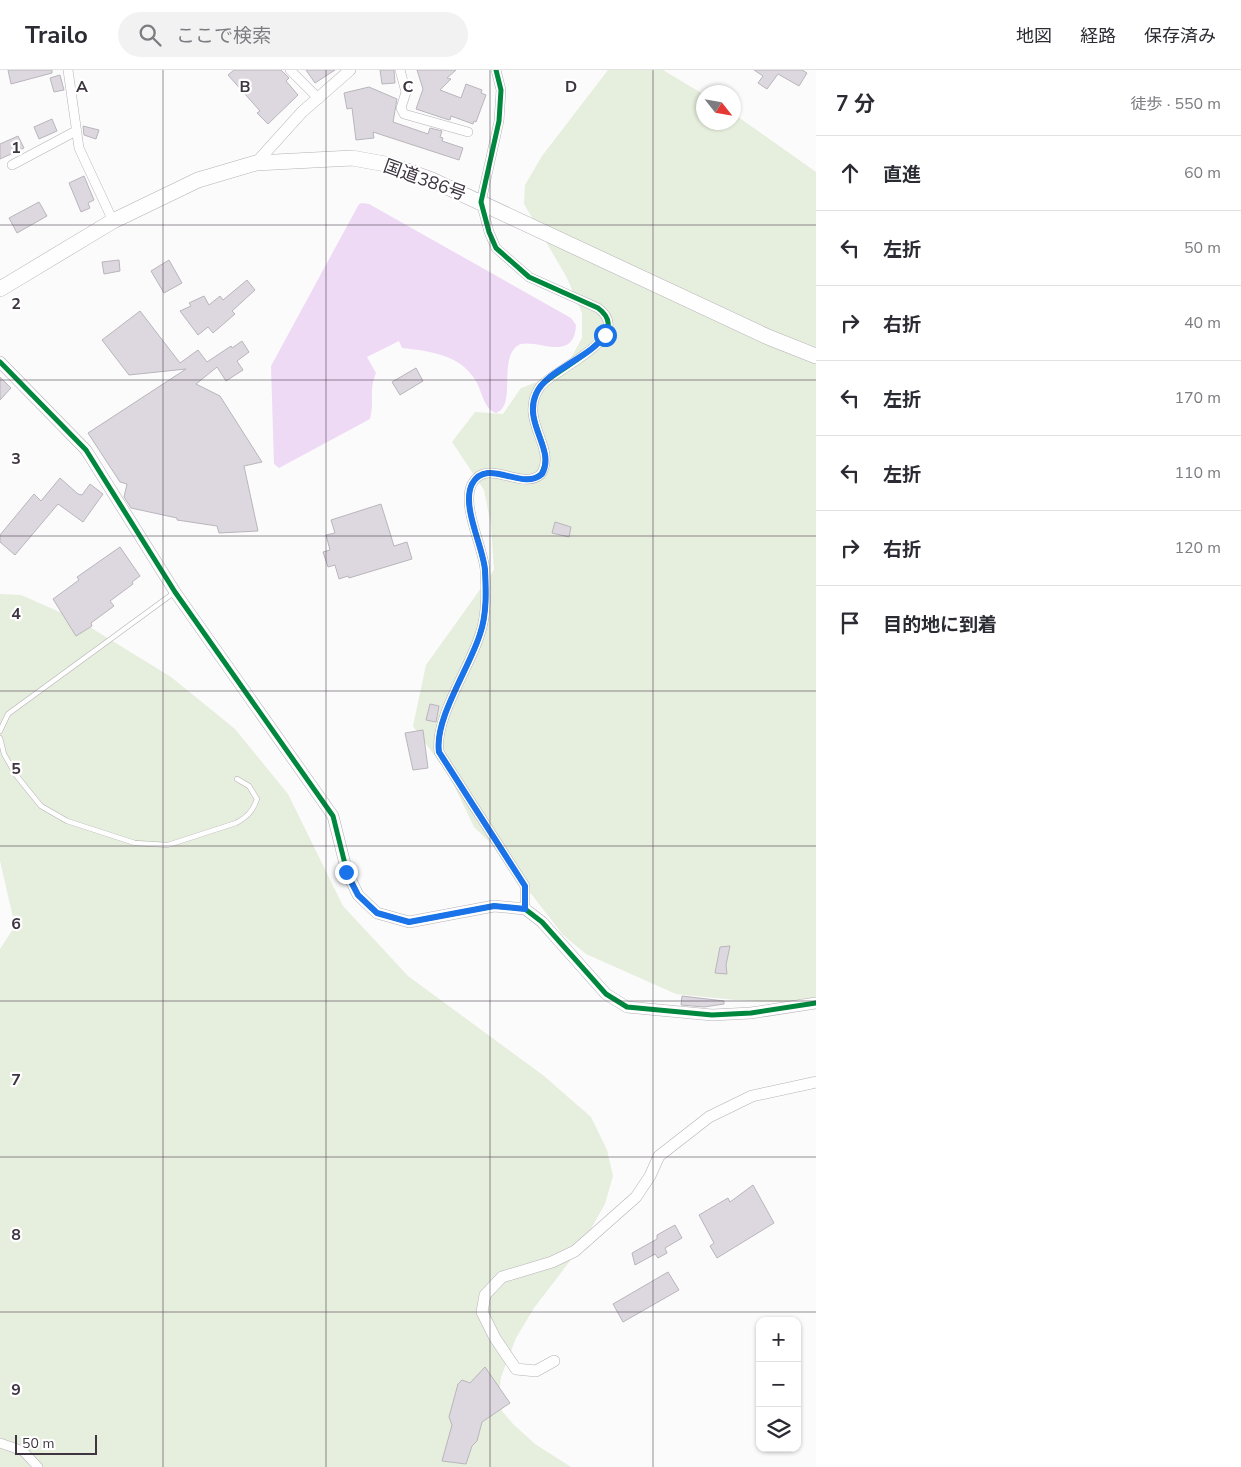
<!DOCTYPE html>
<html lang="ja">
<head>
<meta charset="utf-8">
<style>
	body { margin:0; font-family:"Nunito Sans","Noto Sans JP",sans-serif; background:#f2f2f3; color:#2b2b33 }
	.controls { position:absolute; right:15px; bottom:15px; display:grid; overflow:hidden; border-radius:10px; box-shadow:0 1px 4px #0004 }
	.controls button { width:45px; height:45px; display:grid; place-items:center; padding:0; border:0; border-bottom:1px solid #e1e1e2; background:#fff; color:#2b2b33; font:25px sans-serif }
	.compass { position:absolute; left:696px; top:15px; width:45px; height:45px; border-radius:50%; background:#fff; box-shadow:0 1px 4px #0004; rotate:121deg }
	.scale { position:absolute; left:15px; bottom:12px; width:82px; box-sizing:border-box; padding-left:5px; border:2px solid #3e3541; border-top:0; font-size:14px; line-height:18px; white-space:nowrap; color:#3e3541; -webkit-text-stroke:4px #fff; paint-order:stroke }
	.stop { position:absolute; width:15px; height:15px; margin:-11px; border:4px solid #1a73e8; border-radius:50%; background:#fff }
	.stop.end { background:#1a73e8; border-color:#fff; box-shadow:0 1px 5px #0008 }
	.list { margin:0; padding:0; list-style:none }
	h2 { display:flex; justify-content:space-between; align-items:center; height:65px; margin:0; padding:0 20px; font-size:21px }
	h2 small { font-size:16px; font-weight:400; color:#7c7c81 }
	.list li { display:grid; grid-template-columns:32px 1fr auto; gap:15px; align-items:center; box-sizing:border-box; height:75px; padding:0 20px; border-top:1px solid #e1e1e2 }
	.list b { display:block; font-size:19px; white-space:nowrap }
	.list em { font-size:16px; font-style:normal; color:#7c7c81 }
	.icon { flex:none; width:28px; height:28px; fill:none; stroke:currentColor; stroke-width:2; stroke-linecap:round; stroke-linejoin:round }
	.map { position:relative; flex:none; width:816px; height:1397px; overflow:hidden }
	header { display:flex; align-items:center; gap:30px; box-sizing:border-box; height:70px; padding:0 25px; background:#fff; border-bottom:1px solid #e1e1e2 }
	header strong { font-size:24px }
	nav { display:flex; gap:28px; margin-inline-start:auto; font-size:18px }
	.search { width:350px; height:45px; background:#f2f2f3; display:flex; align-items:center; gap:12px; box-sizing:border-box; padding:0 18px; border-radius:28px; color:#7c7c81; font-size:19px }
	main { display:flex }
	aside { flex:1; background:#fff }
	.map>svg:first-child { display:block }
</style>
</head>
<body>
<header>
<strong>Trailo</strong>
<div class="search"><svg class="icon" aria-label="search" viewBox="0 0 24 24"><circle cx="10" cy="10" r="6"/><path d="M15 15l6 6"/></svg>ここで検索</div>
<nav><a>地図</a><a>経路</a><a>保存済み</a></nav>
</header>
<main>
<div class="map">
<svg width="816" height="1397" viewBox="0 0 816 1397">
	<rect width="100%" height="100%" fill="#fbfbfb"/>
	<!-- green -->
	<path fill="#e6eedd" d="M608,0h55l40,24 1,28h30v-8l82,58v832l-80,-4 -60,-6 -90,-40 -23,-19 -34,-44 -23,-33 -32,-31 -24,-50 -37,-51 13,-61 68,-95 -3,-45 -7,-35 -32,-48 23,-30 28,2 18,-26 27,-10 23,-20 11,-20v-25l-15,-35 -43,-74 1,-19 17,-29z
		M0,524l21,1 59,26 91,56 64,52 53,65 55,112 65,70 136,100 47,41 16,33 6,26 -8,28 -25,44 -46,60 -18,30 -15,39 -2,18 3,16 11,13 22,20 36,23h-571v-518l15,-23 -15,-65z"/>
	<!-- water -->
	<path fill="#eedaf5" d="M362,133l7,1 202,114 5,7c-2,41 -44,10 -59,21 -19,15 0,60 -21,67 -13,-4 -14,-24 -22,-35 -16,-24 -46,-27 -72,-30l-3,-7 -32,16 9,16c-8,20 -1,27 -6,46l-91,49 -5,-4 -3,-98 88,-162z"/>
	<!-- building -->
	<path fill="#ddd8df" stroke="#b9b5bb" d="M8,0h44v3l-41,11z
		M234,0h47l8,8 -3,3 12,14 -30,29 -11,-11 3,-2 -32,-36z
		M306,0h29l-20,13z
		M380,0h14l1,13 -13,1z
		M417,0h39l-9,8 4,1 -11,11 21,8 5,-14 16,6 -1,3 5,2 -10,27 -2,-1 -1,3 -22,-8 -1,4 -4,-1 -30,-10 7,-20z
		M754,0h48l5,3 -8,13 -21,-12 -11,15 -9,-6 5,-7z
		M60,5l4,15 -10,2 -4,-14z
		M369,17l28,12 -4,23 35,12 2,-6 12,3 -2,6 3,1 -1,3 21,7 -4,12 -86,-28 1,6 -18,2 -4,-32 -5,1 -3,-16z
		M52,49l5,12 -18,8 -5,-12z
		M83,56l16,4 -3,9 -12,-4z
		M18,66l6,12 -24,11v-15z
		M84,106l10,24 -6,3 2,5 -9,4 -12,-29z
		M39,132l8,14 -30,17 -8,-15z
		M119,190l1,11 -16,3 -2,-12z
		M169,190l13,23 -18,10 -13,-22z
		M247,210l8,10 -23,21 3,3 -22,19 -5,-6 -10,8 -18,-24 11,-5 -2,-3 15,-7 5,9 11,-9 3,4z
		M140,241l40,52 18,-13 9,12 24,-16 1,2 10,-7 7,11 -12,9 6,9 -17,11 -9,-14 -21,17 24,12 42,66 -18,4 14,65 -39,2 -2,-7 -40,-6v-2l-46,-10 -7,-11 3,-13 -7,-2 -32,-49 98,-64 -57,6 -27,-35z
		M416,298l7,13 -23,14 -8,-13z
		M0,307l11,11 -11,12z
		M60,408l18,16 4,1 8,-11 13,10 -20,28 -25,-18 -43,51 -15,-13v-7l34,-41 7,7z
		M381,434l13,42 13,-4 5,17 -63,19 -1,-2 -9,3 -4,-14 -7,2 -5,-15 7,-2 -4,-15 9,-2 -4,-13z
		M555,452l16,5 -2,10 -17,-4z
		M120,477l20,29 -8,6 1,2 -23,17 4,5 -23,17 1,3 -16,10 -23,-37 26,-19 -2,-3z
		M430,634l9,2 -3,16 -10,-2z
		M423,660l5,38 -15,2 -8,-37z
		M730,876l-4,19 1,9 -12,-1 5,-26z
		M682,926l42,5v3l-20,3 -23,-2z
		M753,1115l21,38 -57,35 -7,-12 4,-3 -15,-28 29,-17 2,4z
		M675,1155l7,13 -17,10 2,5 -9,5 -3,-4 -20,11 -3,-12 25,-14v-4z
		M668,1202l11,18 -56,32 -10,-18z
		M485,1297l25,36 -28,19 -5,19 -5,5 -6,18 -24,-3 10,-36 -3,-8 9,-33 4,-4 8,3z"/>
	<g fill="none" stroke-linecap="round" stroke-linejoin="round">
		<!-- service casing -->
		<g stroke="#b5b1b6" stroke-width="5.5">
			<path id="service" d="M0,661l8,-17 167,-122
				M0,668l4,16 12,21 16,20 9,11 26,15 68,22 33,2 68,-22c11,-6 17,-12 21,-24l-8,-13 -12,-7"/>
		</g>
		<!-- minor casing -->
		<g stroke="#b5b1b6" stroke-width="10">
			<path id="minor" d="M68,0l11,78 34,73
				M290,0l29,29
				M400,0l6,22 -5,16 3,6 64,18
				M496,0l5,20 -2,31 -18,81 8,30 7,16 33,29 69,31c39,29 -45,61 -58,79 -23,33 18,60 1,87 -19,18 -54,-18 -69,10 -11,22 11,62 13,86 1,20 2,44 -5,64 -10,34 -46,84 -41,118l86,134v23
				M12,95l64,-34
				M0,1373l23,8 15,16"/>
		</g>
		<!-- tertiary casing -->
		<g stroke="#b5b1b6" stroke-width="12">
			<path id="tertiary" d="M256,93l46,-51 48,-42
				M0,292l86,88 89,142 158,224 14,56 11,23 19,18 32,9 85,-16 31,3 17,13 64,72 21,13 85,8 39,-2 65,-10
				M554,1291l-18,10 -20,-2 -21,-31 -13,-26 3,-17 17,-18 50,-15 23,-11 61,-54 14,-21 9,-20 50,-39 43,-21 64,-14"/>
		</g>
		<!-- trunk casing -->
		<g stroke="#b5b1b6" stroke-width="16">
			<path id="trunk" d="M0,219l113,-68 85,-41 58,-17 96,-5 39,7 41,15 336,157 48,19"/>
		</g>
		<!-- service -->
		<use href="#service" stroke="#fefefe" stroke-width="4.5"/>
		<!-- minor -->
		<use href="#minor" stroke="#fefefe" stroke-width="9"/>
		<!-- tertiary -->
		<use href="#tertiary" stroke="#fefefe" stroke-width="11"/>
		<!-- trunk -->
		<use href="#trunk" stroke="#fefefe" stroke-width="15"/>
		<!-- cycleway casing -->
		<g stroke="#fff" stroke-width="8">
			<path id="cycleway" d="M496,0l5,20 -2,31 -18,81 8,30 7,16 33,29 69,31c39,29 -45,61 -58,79 -23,33 18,60 1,87 -19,18 -54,-18 -69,10 -11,22 11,62 13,86 1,20 2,44 -5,64 -10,34 -46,84 -41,118l86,134v23
				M0,292l86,88 89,142 158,224 14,56 11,23 19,18 32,9 85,-16 31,3 17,13 64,72 21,13 85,8 39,-2 65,-10"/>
		</g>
		<!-- cycleway -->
		<use href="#cycleway" stroke="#00873e" stroke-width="5"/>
	</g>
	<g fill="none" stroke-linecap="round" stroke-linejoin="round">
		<!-- route -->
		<path stroke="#1a73e8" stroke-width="6" d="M346,802l12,23 19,18 32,9 85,-16 31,3v-23l-86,-134c-5,-33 31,-85 41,-118 7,-20 6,-44 5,-64 -2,-24 -24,-64 -13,-86 15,-28 50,8 70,-10 14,-24 -19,-50 -6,-80 10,-24 54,-36 69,-59"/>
	</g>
	<!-- grid -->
	<path fill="none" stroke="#3e3541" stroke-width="1" stroke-opacity="0.55" d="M163,0v1397M326,0v1397M490,0v1397M653,0v1397M0,155h816M0,310h816M0,466h816M0,621h816M0,776h816M0,931h816M0,1087h816M0,1242h816"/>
	<g text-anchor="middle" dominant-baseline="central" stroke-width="4.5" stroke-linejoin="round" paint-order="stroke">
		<!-- street labels -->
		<g font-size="18" fill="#3e3541" stroke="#fff">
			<text transform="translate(425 110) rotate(20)">国道386号</text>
		</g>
	</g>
	<g font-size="16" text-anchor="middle" font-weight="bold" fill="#3e3541" stroke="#fff" stroke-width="4.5" stroke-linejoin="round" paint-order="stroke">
		<text x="82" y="22">A</text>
		<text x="245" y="22">B</text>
		<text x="408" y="22">C</text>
		<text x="571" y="22">D</text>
		<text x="16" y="83">1</text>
		<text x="16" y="239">2</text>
		<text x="16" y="394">3</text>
		<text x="16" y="549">4</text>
		<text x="16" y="704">5</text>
		<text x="16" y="859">6</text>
		<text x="16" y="1015">7</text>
		<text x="16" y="1170">8</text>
		<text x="16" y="1325">9</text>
	</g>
</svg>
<div class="controls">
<button>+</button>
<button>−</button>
<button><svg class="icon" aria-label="layers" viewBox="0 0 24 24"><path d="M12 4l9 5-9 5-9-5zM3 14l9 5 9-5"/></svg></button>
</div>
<svg class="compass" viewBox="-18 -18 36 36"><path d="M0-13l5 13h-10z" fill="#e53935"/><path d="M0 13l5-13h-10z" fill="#7c7c81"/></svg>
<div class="scale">50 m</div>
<div class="stop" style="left:605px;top:265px"></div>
<div class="stop end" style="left:346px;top:802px"></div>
</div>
<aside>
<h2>7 分<small>徒歩 · 550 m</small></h2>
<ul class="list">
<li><svg class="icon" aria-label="ahead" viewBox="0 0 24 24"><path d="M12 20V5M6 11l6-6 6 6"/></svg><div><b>直進</b></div><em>60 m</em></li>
<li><svg class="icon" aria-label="left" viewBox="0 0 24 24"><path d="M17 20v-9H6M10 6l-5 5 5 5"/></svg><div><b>左折</b></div><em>50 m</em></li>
<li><svg class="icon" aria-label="right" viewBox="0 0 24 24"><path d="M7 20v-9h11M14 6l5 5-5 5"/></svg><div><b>右折</b></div><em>40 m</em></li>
<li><svg class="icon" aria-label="left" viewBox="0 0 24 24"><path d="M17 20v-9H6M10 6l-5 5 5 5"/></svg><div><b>左折</b></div><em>170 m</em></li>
<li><svg class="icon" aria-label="left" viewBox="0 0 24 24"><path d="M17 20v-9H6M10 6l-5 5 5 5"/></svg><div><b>左折</b></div><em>110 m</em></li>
<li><svg class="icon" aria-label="right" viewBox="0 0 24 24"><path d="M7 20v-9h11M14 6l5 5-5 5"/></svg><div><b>右折</b></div><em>120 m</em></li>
<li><svg class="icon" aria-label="arrive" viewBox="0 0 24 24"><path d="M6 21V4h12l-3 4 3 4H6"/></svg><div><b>目的地に到着</b></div></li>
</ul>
</aside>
</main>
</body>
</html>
